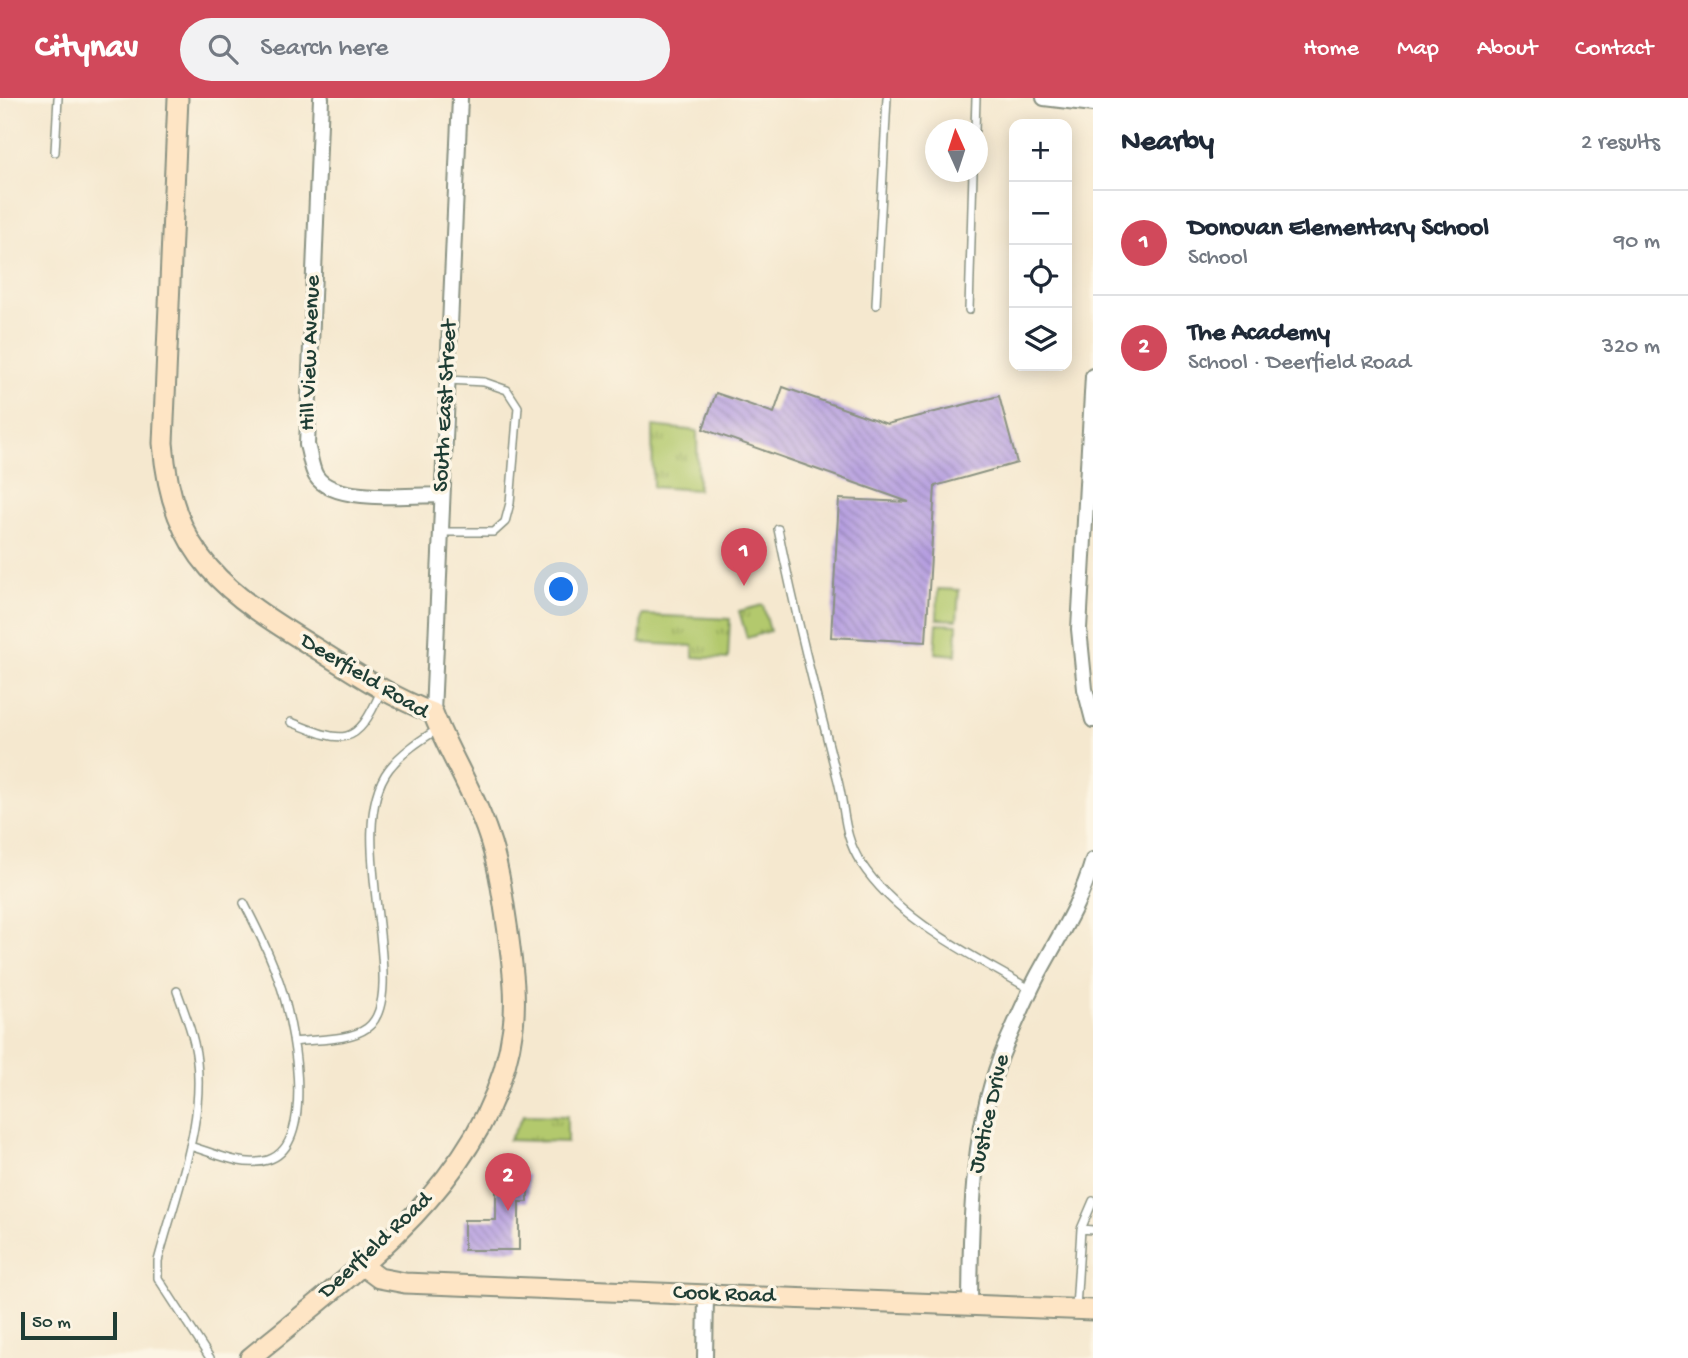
<!DOCTYPE html>
<html lang="en">
<head>
<meta charset="utf-8">
<style>
	body { margin:0; font-family:"Gochi Hand",sans-serif; background:#f2f2f3; color:#1f2937 }
	.controls { position:absolute; right:21px; top:21px; display:grid; overflow:hidden; border-radius:14px; box-shadow:0 4px 18px #0003 }
	.controls button { width:63px; height:63px; display:grid; place-items:center; padding:0; border:0; border-bottom:2px solid #e0e1e3; background:#fff; color:#1f2937; font:35px sans-serif }
	.compass { position:absolute; left:925px; top:21px; width:63px; height:63px; border-radius:50%; background:#fff; box-shadow:0 4px 18px #0003; rotate:357deg }
	.scale { position:absolute; left:21px; bottom:18px; width:96px; box-sizing:border-box; padding-left:7px; border:4px solid #1f3d34; border-top:0; font-size:19px; line-height:24px; white-space:nowrap; color:#1f3d34; -webkit-text-stroke:5px #fcf5e5; paint-order:stroke }
	.you { position:absolute; left:562px; top:492px; width:24px; height:24px; margin:-18px; border:5px solid #fff; border-radius:50%; background:#1a73e8; box-shadow:0 0 0 10px #1a73e833 }
	.badge { display:grid; place-items:center; width:46px; height:46px; border-radius:50%; background:#d1495b; color:#fff; font-size:23px; font-weight:700 }
	.pin { position:absolute; translate:-50% -58px; filter:drop-shadow(0 2px 4px #0008) }
	.pin::after { content:''; position:absolute; top:37px; width:24px; height:21px; background:inherit; clip-path:polygon(0 0,100% 0,50% 100%) }
	.list { margin:0; padding:0; list-style:none }
	h2 { display:flex; justify-content:space-between; align-items:center; height:91px; margin:0; padding:0 28px; font-size:30px }
	h2 small { font-size:23px; font-weight:400; color:#747a83 }
	.list li { display:grid; grid-template-columns:46px 1fr auto; gap:21px; align-items:center; box-sizing:border-box; height:105px; padding:0 28px; border-top:2px solid #e0e1e3 }
	.list b { display:block; font-size:26px; white-space:nowrap }
	.list p { margin:0; font-size:23px; white-space:nowrap; color:#747a83 }
	.list em { font-size:23px; font-style:normal; color:#747a83 }
	.icon { flex:none; width:38px; height:38px; fill:none; stroke:currentColor; stroke-width:2; stroke-linecap:round; stroke-linejoin:round }
	.map { position:relative; flex:none; width:1093px; height:1260px; overflow:hidden }
	header { display:flex; align-items:center; gap:42px; box-sizing:border-box; height:98px; padding:0 35px; background:#d1495b; color:#fff }
	header strong { font-size:33px }
	nav { display:flex; gap:38px; margin-inline-start:auto; font-size:24px }
	.search { width:490px; height:63px; background:#f2f2f3; display:flex; align-items:center; gap:18px; box-sizing:border-box; padding:0 24px; border-radius:38px; color:#747a83; font-size:26px }
	main { display:flex }
	aside { flex:1; background:#fff }
	.map>svg:first-child { display:block }
</style>
</head>
<body>
<header>
<strong>Citynav</strong>
<div class="search"><svg class="icon" aria-label="search" viewBox="0 0 24 24"><circle cx="10" cy="10" r="6"/><path d="M15 15l6 6"/></svg>Search here</div>
<nav><a>Home</a><a>Map</a><a>About</a><a>Contact</a></nav>
</header>
<main>
<div class="map">
<svg width="1093" height="1260" viewBox="0 0 1093 1260">
	<defs>
		<pattern id="grass-tufts" width="24" height="20" patternUnits="userSpaceOnUse" patternTransform="scale(1.75)"><rect width="24" height="20" fill="#b3c96d"/><path d="M3 7l-1-3M5 7V3M7 7l1-3M15 17l-1-3M17 17v-4M19 17l1-3" fill="none" stroke="#91a45a"/></pattern>
		<pattern id="building-back-hatch" width="6" height="6" patternUnits="userSpaceOnUse" patternTransform="scale(1.75)"><rect width="6" height="6" fill="#b39be0"/><path d="M-1 5l2 2M0 0l6 6M5-1l2 2" fill="none" stroke="#9180b6"/></pattern>
	</defs>
	<rect width="100%" height="100%" fill="#fcf5e5"/>
	<filter id="ink" filterUnits="userSpaceOnUse"><feTurbulence type="fractalNoise" baseFrequency=".0143" numOctaves="2"/><feDisplacementMap in="SourceGraphic" scale="14" xChannelSelector="R" yChannelSelector="G"/><feConvolveMatrix kernelMatrix="1 2 1 2 8 2 1 2 1" color-interpolation-filters="sRGB"/></filter>
	<filter id="wash" filterUnits="userSpaceOnUse"><feTurbulence type="fractalNoise" baseFrequency=".00686" numOctaves="4" result="noise"/><feDisplacementMap in="SourceGraphic" scale="28" xChannelSelector="R" yChannelSelector="G"/><feGaussianBlur stdDeviation="1.57" result="paint"/><feColorMatrix in="noise" values="0 0 0 0 0 0 0 0 0 0 0 0 0 0 0 0 0 1.4 0 .05"/><feComposite in="paint" operator="in"/></filter>
	<g filter="url(#wash)">
		<rect width="100%" height="100%" fill="#f5e8cf"/>
		<!-- grass -->
		<path fill="url(#grass-tufts)" stroke="#698350" stroke-width="2" d="M652,328l45,5 1,59 -45,-3z
			M763,507l7,26 -23,7 -8,-27z
			M642,517l88,4 -2,40 -35,-2v-11l-53,-3z
			M524,1017l43,1v26l-58,-2z"/>
		<!-- pitch -->
		<path fill="#b3c96d" stroke="#698350" stroke-width="2" d="M938,491l21,1 -2,30 -20,-1z
			M937,526l20,1 -1,30 -21,-2z"/>
		<g id="blocks">
			<!-- building -->
			<path fill="url(#building-back-hatch)" d="M783,289l104,37 112,-28 18,67 -82,23 -9,156 -95,-5 8,-138 70,3 -206,-73 13,-36 58,20z
				M496,1077h32v27h-9v48h-55v-30h32z"/>
		</g>
	</g>
	<g filter="url(#ink)">
		<use href="#blocks" fill-opacity="0" stroke="#8a9282" stroke-width="2"/>
		<g fill="none" stroke-linecap="round" stroke-linejoin="round">
			<!-- lane casing -->
			<g stroke="#8a9282" stroke-width="10">
				<path id="lane" d="M975,32l1,-32
					M55,54l3,-54
					M876,207l11,-207
					M969,212l4,-138
					M778,431c17,84 38,166 59,248 9,32 5,57 24,86 38,58 111,92 169,126
					M440,434h54l11,-10 5,-19 8,-96 -11,-17 -23,-8 -36,-2
					M291,624c52,21 65,27 90,-31
					M177,893c6,17 13,34 17,52 16,71 -18,149 -36,218v17l52,80
					M294,944c22,-3 55,-1 73,-14 46,-33 -26,-196 22,-259 13,-17 32,-29 49,-40
					M190,1048c24,7 53,22 78,14 51,-16 24,-143 11,-179 -9,-27 -22,-53 -35,-78
					M1081,1131l12,1
					M1076,1210l5,-79 12,-28"/>
			</g>
			<!-- street casing -->
			<g stroke="#8a9282" stroke-width="18">
				<path id="street" d="M321,0l-14,347c3,9 4,23 9,31 17,28 97,19 126,19
					M1044,0l49,6
					M1093,278l-14,253 6,60 8,31
					M433,615l27,-615
					M970,1205c1,-87 1,-179 37,-261 10,-22 20,-46 31,-67 21,-39 43,-72 55,-115
					M705,1260l1,-63"/>
			</g>
			<!-- secondary casing -->
			<g stroke="#8a9282" stroke-width="23">
				<path id="secondary" d="M178,0l-15,345c9,115 63,150 154,206 38,24 74,48 116,64 16,41 41,79 55,121 11,31 15,65 20,98 4,32 9,63 5,95 -18,146 -157,244 -263,331
					M360,1166l19,14 26,5 688,27"/>
			</g>
			<!-- lane -->
			<use href="#lane" stroke="#fff" stroke-width="7"/>
			<!-- street -->
			<use href="#street" stroke="#fff" stroke-width="14"/>
			<!-- secondary -->
			<use href="#secondary" stroke="#fee5c5" stroke-width="19"/>
		</g>
	</g>
	<g text-anchor="middle" dominant-baseline="central" stroke-width="7" stroke-linejoin="round" paint-order="stroke">
		<!-- street labels -->
		<g font-size="23" fill="#1f3d34" stroke="#fcf5e5">
			<text transform="translate(311 255) rotate(-88)">Hill View Avenue</text>
			<text transform="translate(446 308) rotate(-87)">South East Street</text>
			<text transform="translate(364 579) rotate(31)">Deerfield Road</text>
			<text transform="translate(990 1016) rotate(-77)">Justice Drive</text>
			<text transform="translate(376 1148) rotate(-43)">Deerfield Road</text>
			<text transform="translate(724 1197) rotate(2)">Cook Road</text>
		</g>
	</g>
</svg>
<div class="controls">
<button>+</button>
<button>−</button>
<button><svg class="icon" aria-label="locate" viewBox="0 0 24 24"><circle cx="12" cy="12" r="6"/><path d="M12 2v4M12 18v4M2 12h4M18 12h4"/></svg></button>
<button><svg class="icon" aria-label="layers" viewBox="0 0 24 24"><path d="M12 4l9 5-9 5-9-5zM3 14l9 5 9-5"/></svg></button>
</div>
<svg class="compass" viewBox="-18 -18 36 36"><path d="M0-13l5 13h-10z" fill="#e53935"/><path d="M0 13l5-13h-10z" fill="#747a83"/></svg>
<div class="scale">50 m</div>
<div class="you"></div>
<div class="pin badge" style="left:744px;top:488px">1</div>
<div class="pin badge" style="left:508px;top:1113px">2</div>
</div>
<aside>
<h2>Nearby<small>2 results</small></h2>
<ul class="list">
<li><span class="badge">1</span><div><b>Donovan Elementary School</b><p>School</p></div><em>90 m</em></li>
<li><span class="badge">2</span><div><b>The Academy</b><p>School · Deerfield Road</p></div><em>320 m</em></li>
</ul>
</aside>
</main>
</body>
</html>
